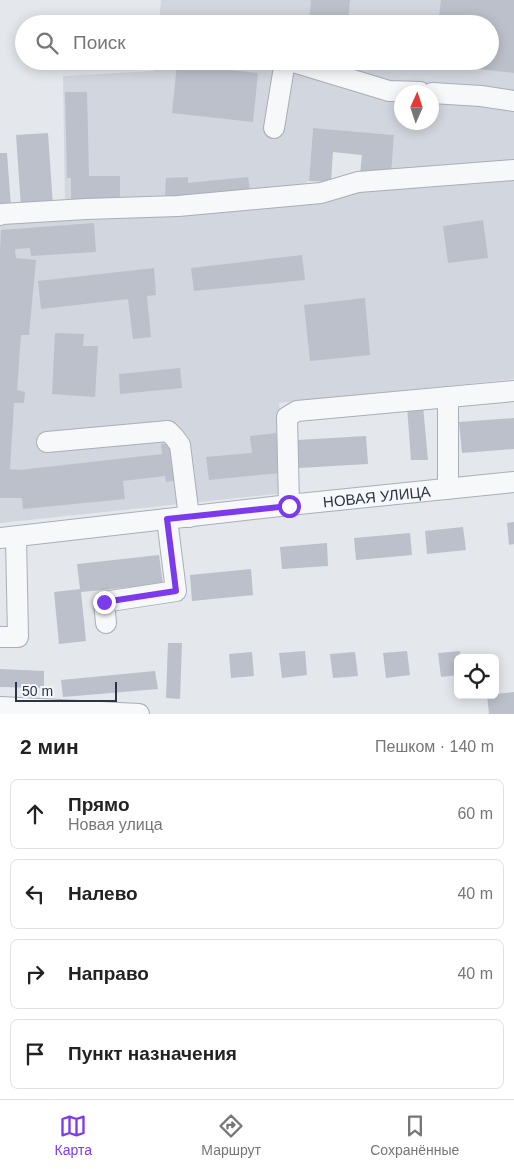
<!DOCTYPE html>
<html lang="ru">
<head>
<meta charset="utf-8">
<style>
	body { margin:0; font-family:Helvetica,sans-serif; background:#f6f6f6; color:#222 }
	.controls { position:absolute; right:15px; bottom:15px; display:grid; overflow:hidden; border-radius:8px; box-shadow:0 2px 12px #0003 }
	.controls button { width:45px; height:45px; display:grid; place-items:center; padding:0; border:0; border-bottom:1px solid #e0e0e0; background:#fff; color:#222; font:25px sans-serif }
	.compass { position:absolute; left:394px; top:85px; width:45px; height:45px; border-radius:50%; background:#fff; box-shadow:0 2px 12px #0003; rotate:3deg }
	.scale { position:absolute; left:15px; bottom:12px; width:102px; box-sizing:border-box; padding-left:5px; border:2px solid #2b3445; border-top:0; font-size:14px; line-height:18px; white-space:nowrap; color:#2b3445; -webkit-text-stroke:4px #f4f6f9; paint-order:stroke }
	.stop { position:absolute; width:15px; height:15px; margin:-11px; border:4px solid #7c3aed; border-radius:50%; background:#fff }
	.stop.end { background:#7c3aed; border-color:#fff; box-shadow:0 1px 5px #0008 }
	.list { margin:0; padding:0; list-style:none }
	h2 { display:flex; justify-content:space-between; align-items:center; height:65px; margin:0; padding:0 20px; font-size:21px }
	h2 small { font-size:16px; font-weight:400; color:#767676 }
	.list li { display:grid; grid-template-columns:32px 1fr auto; gap:15px; align-items:center; box-sizing:border-box; height:70px; margin:0 10px 10px; padding:0 10px; border:1px solid #e0e0e0; border-radius:8px }
	.list b { display:block; font-size:19px; white-space:nowrap }
	.list p { margin:0; font-size:16px; white-space:nowrap; color:#767676 }
	.list em { font-size:16px; font-style:normal; color:#767676 }
	.icon { flex:none; width:28px; height:28px; fill:none; stroke:currentColor; stroke-width:2; stroke-linecap:round; stroke-linejoin:round }
	.map { position:relative; flex:none; width:514px; height:714px; overflow:hidden }
	.search { position:absolute; background:#fff; box-shadow:0 2px 12px #0003; left:15px; right:15px; top:15px; height:55px; display:flex; align-items:center; gap:12px; box-sizing:border-box; padding:0 18px; border-radius:28px; color:#767676; font-size:19px }
	.sheet { height:385px; background:#fff }
	nav { display:flex; justify-content:space-around; align-items:center; box-sizing:border-box; height:70px; border-top:1px solid #e0e0e0; background:#fff; font-size:14px; color:#767676 }
	nav a { display:grid; justify-items:center; gap:2px }
	nav .on { color:#7c3aed }
	.map>svg:first-child { display:block }
</style>
</head>
<body>
<div class="map">
<svg width="514" height="714" viewBox="0 0 514 714">
	<rect width="100%" height="100%" fill="#e4e7ec"/>
	<!-- built -->
	<path fill="#d2d6de" fill-rule="evenodd" d="M161,0h353v164l-123,12 3,-41 -81,-7 -4,53 -25,13 -219,12 -2,-130 91,-5 1,-10h335v-37h-331zM402,92h30v30h-30z
		M514,175v204l-235,24 5,90 -284,30v-302l105,-2z"/>
	<!-- building -->
	<path fill="#bbc0ca" d="M311,0h39l-2,24h-39z
		M441,0h73v73l-80,-9v-3h56v-37h-52z
		M177,64l81,9 -5,49 -81,-9z
		M65,92h22l2,84h31v27h-49v-25h-4z
		M313,128l81,7 -3,41 -31,-2 2,-19 -29,-3 -2,30 -22,-1z
		M48,133l5,73 -32,1 -5,-72z
		M0,153h7l4,54 -11,1z
		M188,177v6l60,-6 2,12 -65,8h-20l1,-19z
		M483,220l5,38 -40,5 -5,-37z
		M94,223l2,29 -65,4 -1,-8 -15,1 1,9 20,2 -7,75h-8l-4,55 8,2 -1,11h-10l-4,66 9,1 143,-16 -1,-10 12,-1 5,37 -12,2 -1,-6 -42,5 2,18 -102,10 -1,-11h-22v-245l1,-23z
		M302,255l3,25 -111,11 -3,-23z
		M154,268l2,27 -9,1 4,41 -18,2 -5,-40 -87,10 -3,-28z
		M365,298l5,57 -60,6 -6,-56z
		M55,333l29,1 -1,12h15l-3,51 -43,-3z
		M180,368l2,20 -62,6 -1,-20z
		M423,406l5,54h-17l-4,-53z
		M514,418v31l-52,4 -3,-31z
		M276,433l4,40 -71,7 -3,-23 46,-4 -2,-17z
		M366,436l2,28 -69,4 -2,-28z
		M514,522v22l-5,1 -2,-22z
		M463,527l3,23 -39,4 -2,-23z
		M410,533l2,22 -56,5 -2,-22z
		M327,543l1,23 -46,3 -2,-22z
		M159,555l4,29 -82,8 5,49 -27,3 -5,-52 26,-3 -3,-25z
		M251,569l2,26 -61,6 -2,-26z
		M168,643h14l-2,56 -14,-1z
		M305,651l2,24 -25,3 -3,-25z
		M407,651l3,24 -24,3 -3,-25z
		M460,651l1,7h-3v17l-17,2 -3,-24z
		M252,652l2,24 -23,2 -2,-24z
		M355,652l3,24 -25,2 -3,-24z
		M0,669l44,2v17l-44,-1z
		M155,671l3,18 -95,8 -2,-17z
		M514,692v22h-25l-2,-19h8v-1z"/>
	<g fill="none" stroke-linecap="round" stroke-linejoin="round">
		<!-- minor casing -->
		<g stroke="#a9aeb7" stroke-width="22">
			<g id="minor">
				<path d="M290,61l99,30 31,1"/>
				<path d="M432,93l49,3 33,5"/>
				<path d="M274,128l11,-67"/>
				<path d="M0,215l2,-1 84,-5 92,-3 143,-13 37,-11 156,-12"/>
				<path d="M448,397v92"/>
				<path d="M47,442l121,-11 6,6 6,8 9,72"/>
				<path d="M289,505l-2,-88 10,-6 217,-20"/>
				<path id="s1" d="M0,538l289,-33 225,-23"/>
				<path d="M106,623l-2,-21 72,-11 -9,-72"/>
				<path d="M0,637h18l-2,-100"/>
				<path d="M0,707l139,7"/>
			</g>
		</g>
		<!-- minor -->
		<use href="#minor" stroke="#f7f8fa" stroke-width="20"/>
	</g>
	<g fill="none" stroke-linecap="round" stroke-linejoin="round">
		<!-- route -->
		<path stroke="#7c3aed" stroke-width="6" d="M104,602l72,-11 -9,-72 122,-13"/>
	</g>
	<g text-anchor="middle" dominant-baseline="central" stroke-width="4.5" stroke-linejoin="round" paint-order="stroke">
		<!-- street labels -->
		<g font-size="15" fill="#2b3445" stroke="#f4f6f9">
			<text stroke="none"><textPath href="#s1" startOffset="379">НОВАЯ УЛИЦА</textPath></text>
		</g>
	</g>
</svg>
<div class="controls">
<button><svg class="icon" aria-label="locate" viewBox="0 0 24 24"><circle cx="12" cy="12" r="6"/><path d="M12 2v4M12 18v4M2 12h4M18 12h4"/></svg></button>
</div>
<svg class="compass" viewBox="-18 -18 36 36"><path d="M0-13l5 13h-10z" fill="#e53935"/><path d="M0 13l5-13h-10z" fill="#767676"/></svg>
<div class="scale">50 m</div>
<div class="stop" style="left:289px;top:506px"></div>
<div class="stop end" style="left:104px;top:602px"></div>
<div class="search"><svg class="icon" aria-label="search" viewBox="0 0 24 24"><circle cx="10" cy="10" r="6"/><path d="M15 15l6 6"/></svg>Поиск</div>
</div>
<section class="sheet">
<h2>2 мин<small>Пешком · 140 m</small></h2>
<ul class="list">
<li><svg class="icon" aria-label="ahead" viewBox="0 0 24 24"><path d="M12 20V5M6 11l6-6 6 6"/></svg><div><b>Прямо</b><p>Новая улица</p></div><em>60 m</em></li>
<li><svg class="icon" aria-label="left" viewBox="0 0 24 24"><path d="M17 20v-9H6M10 6l-5 5 5 5"/></svg><div><b>Налево</b></div><em>40 m</em></li>
<li><svg class="icon" aria-label="right" viewBox="0 0 24 24"><path d="M7 20v-9h11M14 6l5 5-5 5"/></svg><div><b>Направо</b></div><em>40 m</em></li>
<li><svg class="icon" aria-label="arrive" viewBox="0 0 24 24"><path d="M6 21V4h12l-3 4 3 4H6"/></svg><div><b>Пункт назначения</b></div></li>
</ul>
</section>
<nav>
<a class="on"><svg class="icon" aria-label="map" viewBox="0 0 24 24"><path d="M3 6l6-2 6 2 6-2v14l-6 2-6-2-6 2zM9 4v14M15 6v14"/></svg>Карта</a>
<a><svg class="icon" aria-label="directions" viewBox="0 0 24 24"><path d="M12 3l9 9-9 9-9-9zM9 14v-3h6M13 9l2 2-2 2"/></svg>Маршрут</a>
<a><svg class="icon" aria-label="saved" viewBox="0 0 24 24"><path d="M7 4h10v16l-5-4-5 4z"/></svg>Сохранённые</a>
</nav>
</body>
</html>
